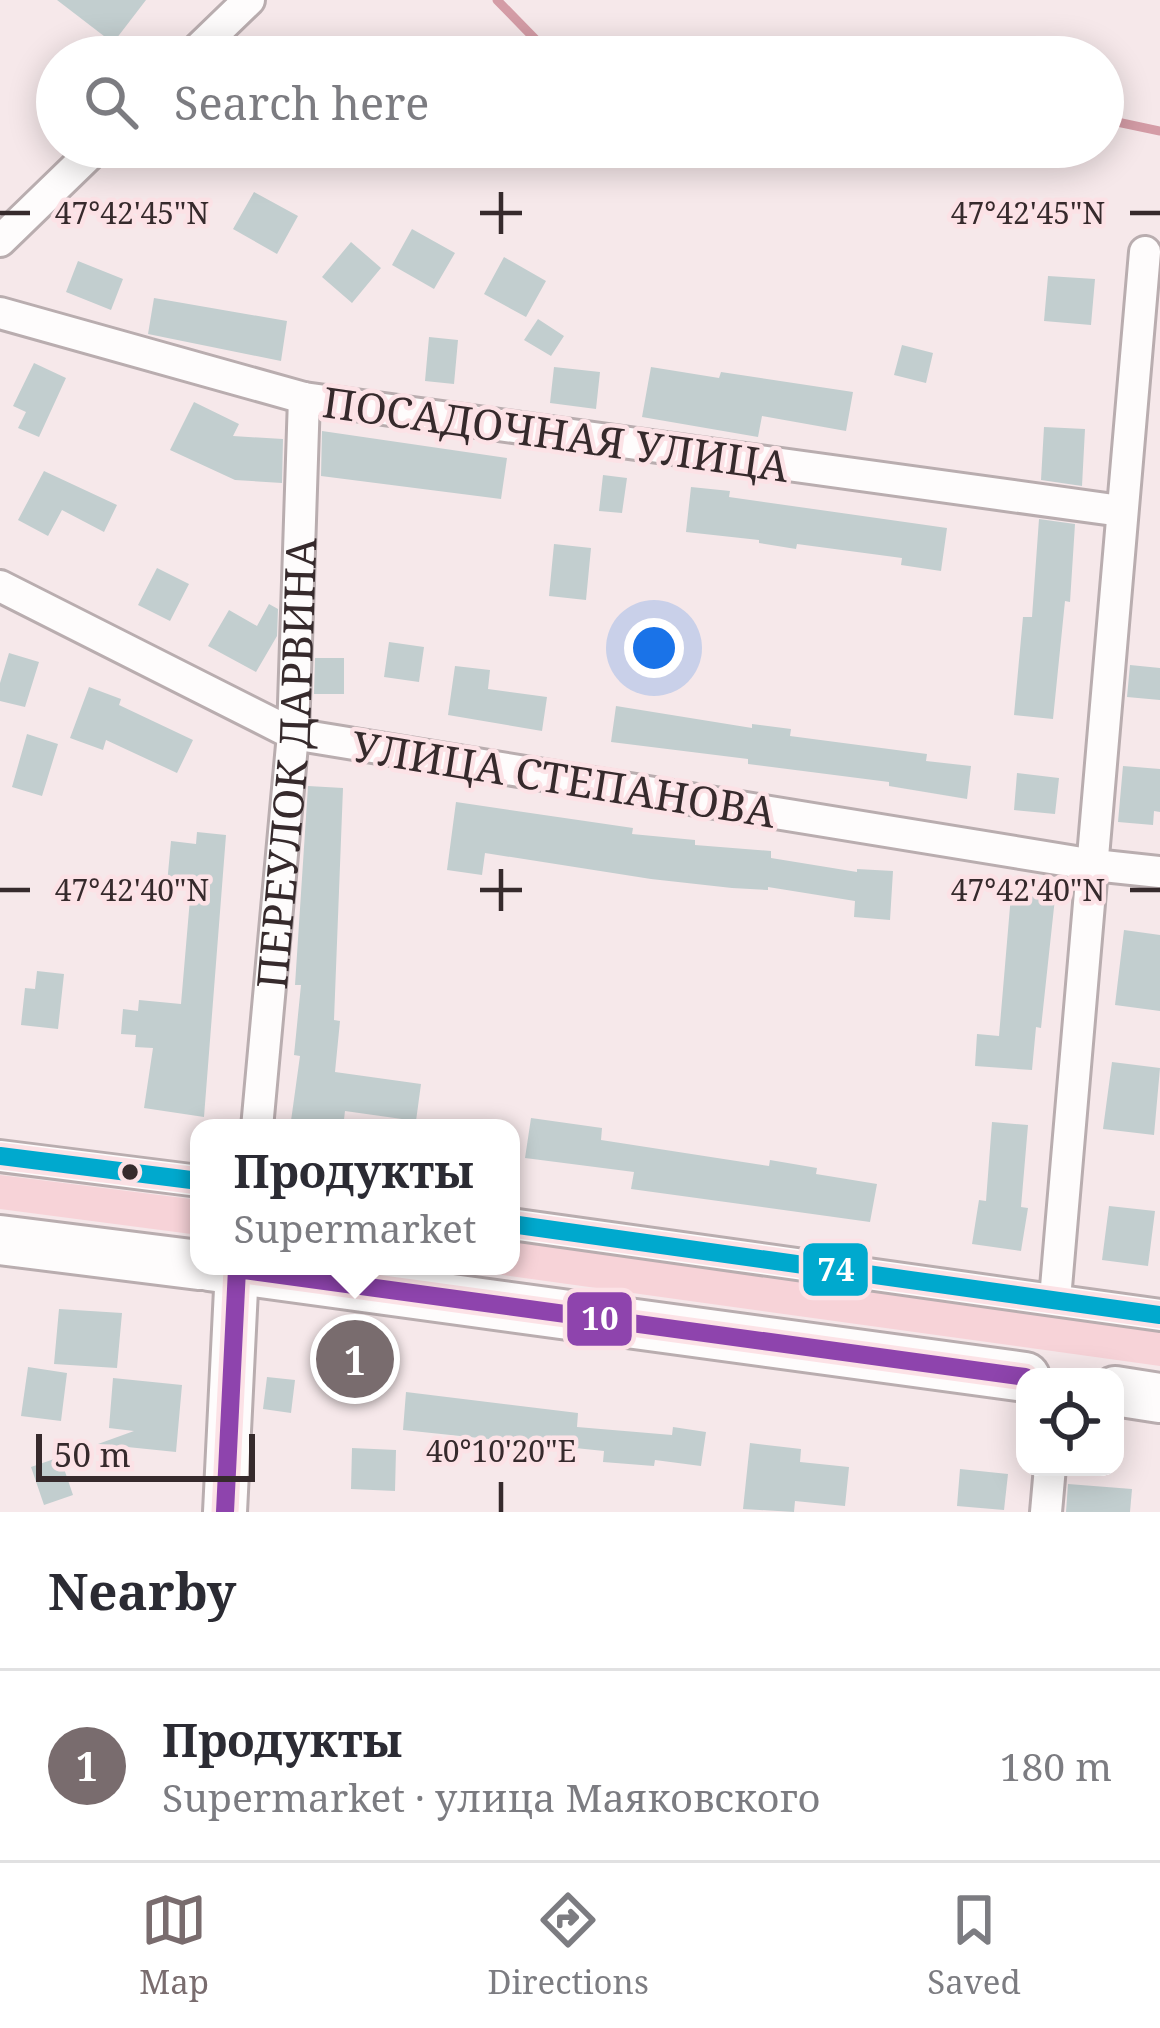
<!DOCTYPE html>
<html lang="en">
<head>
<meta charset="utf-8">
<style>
	body { margin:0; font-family:"Noto Serif",serif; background:#f2f2f3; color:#2b2b33 }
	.controls { position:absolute; right:36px; bottom:36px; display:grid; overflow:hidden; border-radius:24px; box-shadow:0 6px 30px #0003 }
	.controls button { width:108px; height:108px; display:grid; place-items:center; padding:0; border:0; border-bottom:3px solid #e1e1e2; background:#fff; color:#2b2b33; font:60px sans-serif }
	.scale { position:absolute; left:36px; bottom:30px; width:219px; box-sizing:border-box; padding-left:12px; border:6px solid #362a2c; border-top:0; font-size:33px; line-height:42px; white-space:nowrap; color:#362a2c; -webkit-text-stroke:9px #fce2e6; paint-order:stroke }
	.you { position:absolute; left:654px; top:648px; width:42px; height:42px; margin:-30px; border:9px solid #fff; border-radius:50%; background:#1a73e8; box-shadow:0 0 0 18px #1a73e833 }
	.badge { display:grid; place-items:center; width:78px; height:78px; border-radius:50%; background:#796c6e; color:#fff; font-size:39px; font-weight:700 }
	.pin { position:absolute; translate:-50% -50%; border:6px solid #fff; box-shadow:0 3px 12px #0006 }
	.popup { position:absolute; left:190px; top:1119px; width:330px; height:156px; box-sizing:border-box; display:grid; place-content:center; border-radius:24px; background:#fff; filter:drop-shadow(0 3px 9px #0005); font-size:39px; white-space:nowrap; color:#7c7c81 }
	.popup b { font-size:45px; color:#2b2b33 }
	.popup::after { content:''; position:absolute; left:50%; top:100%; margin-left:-24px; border:24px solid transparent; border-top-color:#fff }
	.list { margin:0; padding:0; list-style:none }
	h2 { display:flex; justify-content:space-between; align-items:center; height:156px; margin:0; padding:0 48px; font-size:51px }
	h2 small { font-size:39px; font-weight:400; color:#7c7c81 }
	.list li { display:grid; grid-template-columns:78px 1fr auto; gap:36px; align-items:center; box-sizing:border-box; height:192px; padding:0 48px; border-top:3px solid #e1e1e2 }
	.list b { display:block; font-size:45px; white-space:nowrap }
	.list p { margin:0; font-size:39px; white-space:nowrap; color:#7c7c81 }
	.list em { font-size:39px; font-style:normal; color:#7c7c81 }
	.icon { flex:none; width:66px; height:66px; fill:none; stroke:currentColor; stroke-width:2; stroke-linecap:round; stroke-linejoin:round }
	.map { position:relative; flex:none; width:1160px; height:1512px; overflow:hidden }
	.search { position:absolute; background:#fff; box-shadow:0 6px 30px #0003; left:36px; right:36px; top:36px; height:132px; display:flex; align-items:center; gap:30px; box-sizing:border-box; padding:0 42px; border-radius:66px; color:#7c7c81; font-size:45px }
	.sheet { height:348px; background:#fff }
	nav { display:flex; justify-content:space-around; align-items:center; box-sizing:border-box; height:168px; border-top:3px solid #e1e1e2; background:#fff; font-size:33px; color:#7c7c81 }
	nav a { display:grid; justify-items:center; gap:6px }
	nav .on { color:#796c6e }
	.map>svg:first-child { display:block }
</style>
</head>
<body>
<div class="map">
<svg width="1160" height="1512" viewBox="0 0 1160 1512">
	<rect width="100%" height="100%" fill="#f6e8ea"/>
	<!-- green -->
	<path fill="#f7d3d8" d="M0,1175l199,25v35l-199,-26z
		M511,1239l263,34 386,57v36l-722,-100h73z"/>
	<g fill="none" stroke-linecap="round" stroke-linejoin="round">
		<!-- stream -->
		<path stroke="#d49ca6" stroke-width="9" d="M497,0l39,40 52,17
			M1103,119l57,12"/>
	</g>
	<!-- building -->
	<path fill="#c2cecf" d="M57,0h89l-33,43z
		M254,192l44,24 -21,38 -44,-25z
		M412,229l43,24 -21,36 -42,-24z
		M351,242l30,26 -29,35 -30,-26z
		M504,257l42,24 -20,36 -42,-23z
		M78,261l45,18 -12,31 -45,-18z
		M1048,276l47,3 -4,46 -47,-4z
		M154,298l133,23 -6,40 -133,-27z
		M538,319l26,17 -13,20 -27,-16z
		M429,337l29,3 -4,44 -29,-3z
		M902,345l31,8 -7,30 -32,-8z
		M34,363l32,15 -27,59 -21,-9 8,-16 -13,-6z
		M554,367l46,5 -4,37 -46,-6z
		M651,367l68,11 2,-6 132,20 -7,39 -84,-15 -4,21 -116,-20z
		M194,402l45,22 -6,12 50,3 -1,44 -47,-3 -65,-30z
		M1044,427l41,2 -3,57 -41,-6z
		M322,431l185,27 -6,41 -180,-23z
		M44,471l73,34 -13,27 -42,-22 -14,26 -30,-16z
		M603,475l24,3 -5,35 -23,-2z
		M691,487l39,4 -1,6 218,31 -6,43 -40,-6 1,-7 -105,-14 -1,5 -37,-6v-3l-73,-8z
		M1039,519l36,5 -5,78 -5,-1 -12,118 -39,-4 9,-98h9z
		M554,544l37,4 -5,52 -37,-4z
		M157,568l32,16 -19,37 -32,-16z
		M269,604l9,5 -1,27 -21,36 -48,-26 21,-36 28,16z
		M389,642l35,5 -5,35 -35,-5z
		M9,653l30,9 -14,45 -25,-6v-18z
		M315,658h29v36h-30z
		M1130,665l30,3v32l-33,-3z
		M455,666l35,4 -2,19 59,8 -5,34 -94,-16z
		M89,687l32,12 -2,6 74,35 -16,33 -71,-33 -3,10 -33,-12z
		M616,706l136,22v-4l39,5 -1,7 137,18 -1,7 45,5 -4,33 -78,-13v-4l-141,-18v-5l-137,-17z
		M27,734l31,10 -16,52 -30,-9z
		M1123,766l37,3v43l-6,-1 -1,14 -35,-3z
		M1017,773l42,5 -4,36 -41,-4z
		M308,786l35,2 -9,232 6,1 -5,51 86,12 -5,37 -71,-10 -2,17h-53l10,-72 -6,-1 7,-70h-6z
		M456,802l177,26 -1,6 63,6v5l76,6v7l86,14v-3l36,2 -3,49 -36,-3 1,-16 -87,-14v3l-36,-2 -81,-9 -166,-26 -3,22 -35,-5z
		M197,832l29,3 -22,282 -60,-9 9,-60 -18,-1 1,-12 -15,-1 2,-25 15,2 1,-11 42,4 10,-117 -24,-3 4,-43 25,3z
		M1011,895l44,3 -14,130 -5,-1 -4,43 -57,-4 2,-32 22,2z
		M1124,930l36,5v76l-45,-6z
		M37,971l27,3 -6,55 -37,-4 4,-37 10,1z
		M1112,1062l48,6 -6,67 -51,-6z
		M531,1118l71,10 -1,12 168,26 1,-6 47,8 -1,6 61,10 -7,38 -239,-33 3,-17 -109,-14z
		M992,1122l36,3 -7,82 7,1 -7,43 -49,-7 7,-44 7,1z
		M1109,1206l46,5 -7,55 -46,-6z
		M59,1309l63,4 -5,55 -63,-4z
		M28,1367l39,6 -6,48 -40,-5z
		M267,1377l28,3 -4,33 -28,-4z
		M113,1378l69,7 -6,67 -78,-8 36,-13 -25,-3z
		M406,1392l172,21 -1,14 95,8 1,-8 33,5 -5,34 -46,-6 -1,6 -51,-4 1,-11 -201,-21z
		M750,1443l51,6 -1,13 49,5 -4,39 -50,-5 -1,11 -51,-3z
		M352,1448l44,2 -1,41 -44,-2z
		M60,1457l13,38 -29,10 -13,-38z
		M960,1469l48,5 -4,36 -47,-4z
		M1068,1484l64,5 -2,23h-64z"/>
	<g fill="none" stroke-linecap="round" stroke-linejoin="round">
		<!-- street casing -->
		<g stroke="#b9adaf" stroke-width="36">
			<g id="street">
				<path d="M190,57l59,-57"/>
				<path d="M0,241l97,-94"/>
				<path d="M0,313l304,85 817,113"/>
				<path d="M0,586l293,148 801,131 66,7"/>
				<path id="s1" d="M257,1128l36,-394 11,-336"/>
				<path d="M0,1156l199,25"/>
				<path d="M511,1224l649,91"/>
				<path d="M1055,1299l90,-1047"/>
				<path d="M1046,1512l4,-45"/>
			</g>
		</g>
		<!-- secondary casing -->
		<g stroke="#b9adaf" stroke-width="48">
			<path id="secondary" d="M225,1512l12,-243"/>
		</g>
		<!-- primary casing -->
		<g stroke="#b9adaf" stroke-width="54">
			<path id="primary" d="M0,1240l199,25
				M209,1266l816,111
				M1115,1391l45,7"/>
		</g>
		<!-- street -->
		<use href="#street" stroke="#fefcfc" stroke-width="30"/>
		<!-- secondary -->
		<use href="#secondary" stroke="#fefcfc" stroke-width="42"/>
		<!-- primary -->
		<use href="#primary" stroke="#fefcfc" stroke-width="48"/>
		<!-- bus-1 casing -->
		<g stroke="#fce2e6" stroke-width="27">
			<path id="bus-1" d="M225,1512l12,-243 788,108"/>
		</g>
		<!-- bus-2 casing -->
		<g stroke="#fce2e6" stroke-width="27">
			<path id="bus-2" d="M0,1156l199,25
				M511,1224l649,91"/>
		</g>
		<!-- bus-1 -->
		<use href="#bus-1" stroke="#8e44ad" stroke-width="18"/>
		<!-- bus-2 -->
		<use href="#bus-2" stroke="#00a9ce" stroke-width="18"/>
	</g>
	<!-- ticks -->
	<path fill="none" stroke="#362a2c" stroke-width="4.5" d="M501,192v42M0,213h30M480,213h42M1130,213h30M501,869v42M0,890h30M480,890h42M1130,890h30M501,1482v30"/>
	<!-- markers -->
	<circle fill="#362a2c" stroke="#fce2e6" stroke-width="4.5" cx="130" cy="1172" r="10"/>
	<g text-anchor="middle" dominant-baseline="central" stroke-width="9" stroke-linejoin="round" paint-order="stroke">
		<!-- street labels -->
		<g font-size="42" fill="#362a2c" stroke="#fce2e6">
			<text transform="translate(556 433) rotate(8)">ПОСАДОЧНАЯ УЛИЦА</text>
			<text stroke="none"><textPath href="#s1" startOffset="366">ПЕРЕУЛОК ДАРВИНА</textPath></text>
			<text transform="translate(564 778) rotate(9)">УЛИЦА СТЕПАНОВА</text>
		</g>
	</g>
	<g font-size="30" text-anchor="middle" fill="#362a2c" stroke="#fce2e6" stroke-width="9" stroke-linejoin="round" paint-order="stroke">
		<text x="132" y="224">47°42'45"N</text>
		<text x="1028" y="224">47°42'45"N</text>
		<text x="132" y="901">47°42'40"N</text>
		<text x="1028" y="901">47°42'40"N</text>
		<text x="501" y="1462">40°10'20"E</text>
	</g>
	<g stroke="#fce2e6" stroke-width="4.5">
		<rect x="801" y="1241" width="69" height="57" rx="12" fill="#00a9ce"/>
		<rect x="565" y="1290" width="69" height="58" rx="12" fill="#8e44ad"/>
	</g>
	<g font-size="33" text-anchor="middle" font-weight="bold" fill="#fff">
		<text x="836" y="1281">74</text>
		<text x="600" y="1330">10</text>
	</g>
</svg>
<div class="controls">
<button><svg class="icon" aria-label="locate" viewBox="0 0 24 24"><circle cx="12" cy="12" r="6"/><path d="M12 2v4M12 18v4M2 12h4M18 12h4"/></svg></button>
</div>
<div class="scale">50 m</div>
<div class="you"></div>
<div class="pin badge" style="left:355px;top:1359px">1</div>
<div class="popup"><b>Продукты</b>Supermarket</div>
<div class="search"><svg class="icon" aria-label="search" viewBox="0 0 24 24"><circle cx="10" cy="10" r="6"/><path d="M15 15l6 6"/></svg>Search here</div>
</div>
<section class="sheet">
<h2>Nearby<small></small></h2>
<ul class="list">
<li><span class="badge">1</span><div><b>Продукты</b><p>Supermarket · улица Маяковского</p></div><em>180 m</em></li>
</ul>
</section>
<nav>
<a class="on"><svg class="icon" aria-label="map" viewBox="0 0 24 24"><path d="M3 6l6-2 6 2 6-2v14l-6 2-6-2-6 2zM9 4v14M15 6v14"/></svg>Map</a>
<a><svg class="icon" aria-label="directions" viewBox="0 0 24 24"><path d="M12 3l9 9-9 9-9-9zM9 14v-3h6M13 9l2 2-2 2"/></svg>Directions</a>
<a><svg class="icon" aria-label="saved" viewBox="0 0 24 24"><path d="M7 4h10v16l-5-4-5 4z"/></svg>Saved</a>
</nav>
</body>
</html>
